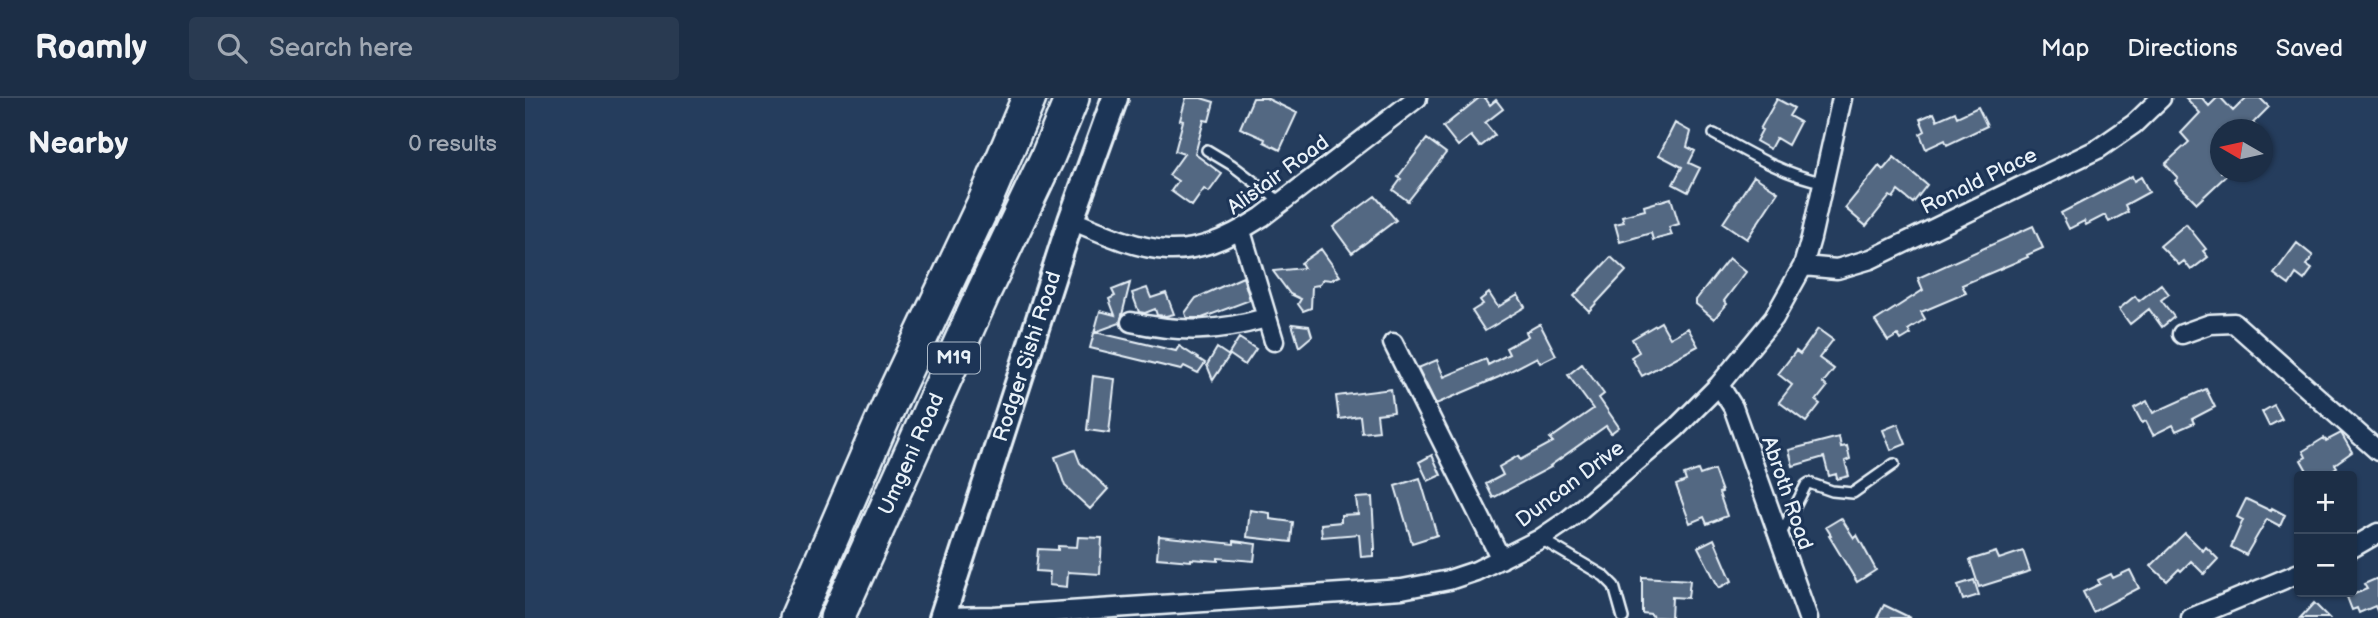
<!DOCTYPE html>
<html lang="en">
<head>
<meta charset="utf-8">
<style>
	body { margin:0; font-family:"Balsamiq Sans",sans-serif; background:#293a51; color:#f1f3f6 }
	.controls { position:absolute; right:21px; bottom:21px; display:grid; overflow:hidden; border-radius:7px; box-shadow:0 2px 5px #0004 }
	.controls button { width:63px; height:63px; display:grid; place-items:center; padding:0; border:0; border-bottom:2px solid #3a4a5f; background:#1c2e46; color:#f1f3f6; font:35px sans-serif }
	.compass { position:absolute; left:1685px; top:21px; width:63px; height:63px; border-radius:50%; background:#1c2e46; box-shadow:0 2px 5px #0004; rotate:279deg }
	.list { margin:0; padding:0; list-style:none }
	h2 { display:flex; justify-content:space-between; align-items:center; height:91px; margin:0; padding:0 28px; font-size:30px }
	h2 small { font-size:23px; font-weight:400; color:#a0a8b3 }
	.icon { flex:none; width:38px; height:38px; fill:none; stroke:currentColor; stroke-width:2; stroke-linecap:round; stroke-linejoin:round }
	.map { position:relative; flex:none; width:1853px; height:520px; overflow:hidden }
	header { display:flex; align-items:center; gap:42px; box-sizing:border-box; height:98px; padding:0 35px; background:#1c2e46; border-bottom:2px solid #3a4a5f }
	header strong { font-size:33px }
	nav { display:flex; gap:38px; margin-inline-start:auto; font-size:24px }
	.search { width:490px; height:63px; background:#293a51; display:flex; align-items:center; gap:18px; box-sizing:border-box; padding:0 24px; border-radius:7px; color:#a0a8b3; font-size:26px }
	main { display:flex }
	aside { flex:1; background:#1c2e46 }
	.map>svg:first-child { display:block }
</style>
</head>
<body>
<header>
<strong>Roamly</strong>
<div class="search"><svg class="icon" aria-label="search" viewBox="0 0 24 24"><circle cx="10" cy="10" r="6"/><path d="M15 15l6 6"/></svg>Search here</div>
<nav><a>Map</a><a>Directions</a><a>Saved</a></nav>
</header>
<main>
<aside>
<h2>Nearby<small>0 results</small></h2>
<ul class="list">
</ul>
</aside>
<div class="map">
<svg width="1853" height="520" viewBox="0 0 1853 520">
	<rect width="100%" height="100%" fill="#253d5d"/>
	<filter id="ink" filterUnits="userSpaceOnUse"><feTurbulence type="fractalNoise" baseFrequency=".0143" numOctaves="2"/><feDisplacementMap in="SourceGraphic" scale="14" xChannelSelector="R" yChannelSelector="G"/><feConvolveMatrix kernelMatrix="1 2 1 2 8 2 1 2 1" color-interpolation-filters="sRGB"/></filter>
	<g filter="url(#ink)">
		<!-- building -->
		<path fill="#536782" stroke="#e8f1f8" stroke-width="2" d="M661,0h15l13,4 -5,19 -5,-1 -9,34 27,20 -13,18 -5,-3 -12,17 -21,-15 7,-10 -9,-6 15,-21 -9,-3 8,-30 -3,-1z
			M728,0h13l31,15 -17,37 -16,-8 1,-3 -25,-11z
			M954,0h6l5,7 6,-5 7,9 -18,14 10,12 -15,12 -9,-11 -13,10 -15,-19z
			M1661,0h16l7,8 8,-8h4l12,13 13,-13h14l9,9 -16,16 6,7h-38v42h9l-33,31 -22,-22 3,-3 -13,-14 24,-22 -8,-9 19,-20z
			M1252,1l17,9 -5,8 11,6 -12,23 -12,-7 -6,11 -14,-8 6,-11 -2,-1z
			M1453,9l9,19 -40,19 -2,-5 -19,9 -6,-15 5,-3 -5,-12 14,-6 3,7 18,-8 2,5z
			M1150,25l16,9 -4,15 8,4 -6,12 11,5 -12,24 -15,-8 9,-17 -23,-12z
			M902,41l19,14 -38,48 -15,-11 8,-11 -3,-2z
			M1369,59l33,28 -14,18 -15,-12 -5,7 -3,-2 -24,30 -21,-18 34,-42 4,4z
			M1229,78l24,16 -31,47 -24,-16z
			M1607,78l2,5 7,-4 8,15 -24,13 3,7 -19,10 -4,-7 -19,10 -2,-4 -15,8 -8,-16z
			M850,98l21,24 -44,33 -19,-26z
			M1146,100l8,26 -10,3 3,8 -19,5 -2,-7 -31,9 -5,-18 9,-2 -2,-6 23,-6 -1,-4z
			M1661,126l20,25 -3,2 5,6 -17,13 -7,-9 -5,4 -19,-19z
			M1508,128l10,22 -16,7 1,2 -66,28 4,8 -45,19 4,7 -17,11 3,4 -10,6 -3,-5 -10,6 -13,-20 48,-31 -5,-12z
			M1772,145l16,13 -7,9 6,4 -8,11 -8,-6 -7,11 -15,-11z
			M796,151l19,27 -9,4 -8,-1 -4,6 -7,1 -1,22 -8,3 -5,-7 3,-5 -11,-5 -17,-23 31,-3 -3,-5z
			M1086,159l15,14 -37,40 -15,-15z
			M1204,160l17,14 -22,29 3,3 -13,15 -18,-15v-4z
			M718,179l7,23 -48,18h-15l-2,-5 11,-15z
			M605,185l-10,40 -25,9 81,19 3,-5 26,17 -7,10 -14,-7 -3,4 -91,-22 10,-37 15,4 -6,-16 6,-3 -3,-6z
			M1636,186l8,10 -8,6 13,17 -12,10 -13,-18 -19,15 -11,-15 16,-13 4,5z
			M622,190l4,10 15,-5 8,21 -8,2 -9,-1 -2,-6 -10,4 -6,-1 -7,-19z
			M964,195l9,14 20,-12 7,12 -40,24 -13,-20 11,-7 -3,-4z
			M1136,224l9,16 18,-10 10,18 -56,30 -11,-19 8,-5 -7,-13z
			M767,226l17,2 3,10 -13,11z
			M1015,226l16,31 -16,8 -3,-6 -38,20 -63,27 -18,-36 19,-8 7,17 42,-18 2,6 21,-11 -3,-6 22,-12 -2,-4z
			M1293,231l15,11 -14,18 15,11 -11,14 4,4 -11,14 4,3 -14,18 -27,-20 13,-17 -14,-11 18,-23 4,3z
			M714,240l17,11 -11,16 -16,-11z
			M692,250l12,8 -16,24 -6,-15z
			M1057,266l22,30 -5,4 20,29 -8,6 -5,-7 -56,40 1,1 -58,31 -7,-14 17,-9 -4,-8 19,-11 2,4 33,-18 -3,-3 43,-30 -25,-34z
			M568,278l22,3 -6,54 -22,-3z
			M866,291l3,23 -17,2 2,17 -17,2 -2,-17 -21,3 -3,-23z
			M1681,291l9,18 -23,12 2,4 -18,8 -3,-6 -20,10 -7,-14 -4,2 -8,-15 13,-7 6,12z
			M1749,307l8,14 -13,7 -7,-14z
			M1373,326l8,20 -15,6 -8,-20z
			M1816,335l11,19 -17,12 2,3 -13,8 -2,-3 -12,4 -9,-16 5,-3 -3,-6 21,-13 2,3z
			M1314,339l2,10 6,-1 3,13 -5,2 4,15 -12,3 -1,-5 -7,2 -5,-19 -31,9 -4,-16z
			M550,352l5,13 28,26 -18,20 -25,-23 -10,-29z
			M907,357l9,20 -13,6 -9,-19z
			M1173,372l2,5 14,-5 8,22 -3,1 8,23 -20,8 -3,-7 -14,6 -14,-38 10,-4 -2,-6z
			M895,380l17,57 -25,8 -17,-57z
			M847,399l3,52h-2v7l-12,1 -2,-23 -37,3 -1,-13 20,-2v-7l17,-1 -2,-16z
			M1721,401l25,12 1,-3 13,7 -5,11 -13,-7 -21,36 -15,-8 12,-27 -6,-3z
			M725,412l20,3v6l23,3 -2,20 -44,-5z
			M1316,420l13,20 3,-3 19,35 -19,12 -28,-46 2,-1 -5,-8z
			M1660,435l18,18 3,-4 12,12 -14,15 -13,-13 -10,10 -2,-2 -12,12 -16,-15z
			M634,438l75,8v-3l22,3 -2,17 -36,-3v3l-27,-2v2l-34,-3z
			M553,439l24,1 -2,36 -32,-2 -1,15 -18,-2 1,-13 -14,-1 2,-22 20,1v-4l19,1z
			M1189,441l18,42 -13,7 -21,-41z
			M1498,453l7,20 -51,16 -9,-27 26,-8 3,7z
			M1605,472l9,18 -46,24 -10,-20 17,-8 -2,-4 13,-6 2,4z
			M1117,479l48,3 -2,18 -16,-1 -1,21 -18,-1 -2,-3 -9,-1z
			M1853,480v35l-3,-7 -16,7 -2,-5 -5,2 -5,-13 20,-8 -3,-5z
			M1449,482l5,15 -16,5 -5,-15z
			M1789,505l15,15h-29z
			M1359,507l27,13h-34z"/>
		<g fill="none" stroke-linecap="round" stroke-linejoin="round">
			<!-- lane casing -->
			<g stroke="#e8f1f8" stroke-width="14">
				<path id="lane" d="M1189,36c34,19 71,41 109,48
					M682,52l25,15 50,38
					M1255,438l26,-51 3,-2 23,8 21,2 41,-29
					M1016,441l63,37 10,10 9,32"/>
			</g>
			<!-- street casing -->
			<g stroke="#e8f1f8" stroke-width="23">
				<path id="street" d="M546,122c80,34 113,47 191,-3l155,-119
					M716,133l33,110
					M1278,168l34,3 34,-10 227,-110 36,-25 27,-26
					M606,224c50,11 86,10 135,-4
					M1657,236l28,-10 24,-1 144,128
					M868,245l108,216
					M1194,287l14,22 75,211
					M1827,450l26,-15
					M418,519l50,-1 409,-27 47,-9 27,-9 64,-32 28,-19 107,-91 44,-44 55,-67 29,-52 8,-28 31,-140
					M1666,520l108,-45"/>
			</g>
			<!-- secondary casing -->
			<g stroke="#e8f1f8" stroke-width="30">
				<g id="secondary">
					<path id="s1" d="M417,520l129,-398 44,-122"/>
				</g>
			</g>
			<!-- highway casing -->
			<g stroke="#e8f1f8" stroke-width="38">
				<g id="highway">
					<path d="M272,520l96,-222 93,-197 43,-101"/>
					<path id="s2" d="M312,520l147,-327 64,-135 24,-58"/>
				</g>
			</g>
			<!-- lane -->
			<use href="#lane" stroke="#1d3557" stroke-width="9"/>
			<!-- street -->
			<use href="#street" stroke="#1d3557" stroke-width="18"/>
			<!-- secondary -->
			<use href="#secondary" stroke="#1d3557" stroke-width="24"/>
			<!-- highway -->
			<use href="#highway" stroke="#1d3557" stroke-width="33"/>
		</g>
	</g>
	<g text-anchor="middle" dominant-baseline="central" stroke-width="6" stroke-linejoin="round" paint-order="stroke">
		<!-- shield labels -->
		<rect fill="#1d3557" stroke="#abb9c8" stroke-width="2" x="403" y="244.5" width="52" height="31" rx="5"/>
		<g font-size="19" font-weight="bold" fill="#e8f1f8">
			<text x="429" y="260">M19</text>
		</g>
		<!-- street labels -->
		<g font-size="21" fill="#e8f1f8" stroke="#1d3557">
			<text transform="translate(753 77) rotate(-36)">Alistair Road</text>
			<text transform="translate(1454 83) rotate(-26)">Ronald Place</text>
			<text stroke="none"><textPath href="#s1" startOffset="275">Rodger Sishi Road</textPath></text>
			<text stroke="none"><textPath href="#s2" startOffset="180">Umgeni Road</textPath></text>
			<text transform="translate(1045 386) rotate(-37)">Duncan Drive</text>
			<text transform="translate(1262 395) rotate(71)">Abroth Road</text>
		</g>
	</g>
</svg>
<div class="controls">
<button>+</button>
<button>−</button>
</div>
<svg class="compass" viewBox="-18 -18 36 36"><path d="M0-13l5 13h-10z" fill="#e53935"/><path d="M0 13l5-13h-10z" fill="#a0a8b3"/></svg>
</div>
</main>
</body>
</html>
